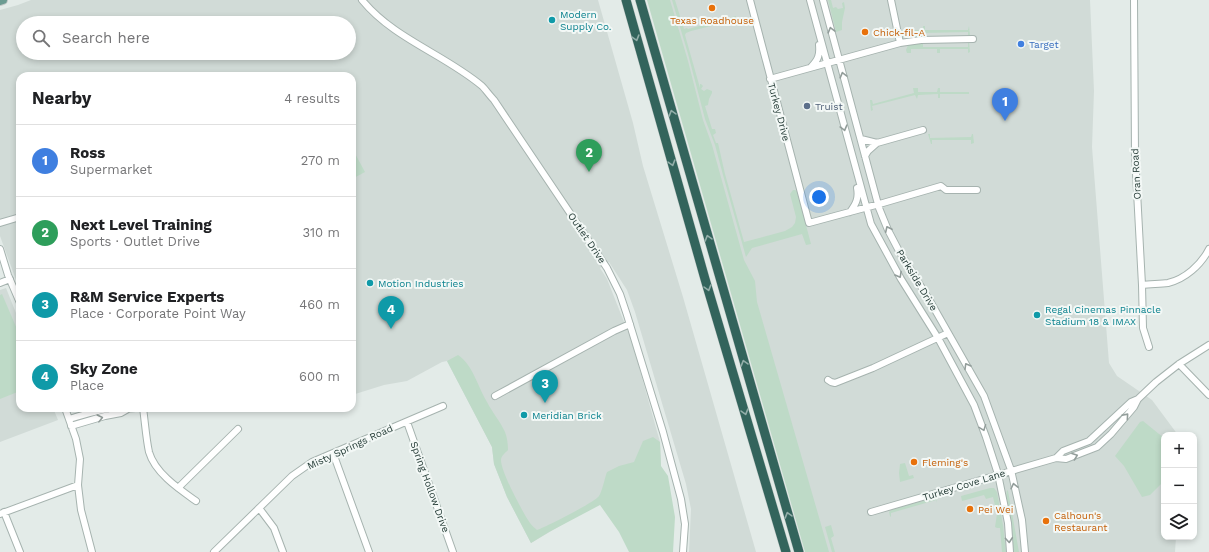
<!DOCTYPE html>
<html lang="en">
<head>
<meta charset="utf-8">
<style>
	body { margin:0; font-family:"Work Sans",sans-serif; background:#f2f2f2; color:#202124 }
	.controls { position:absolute; right:12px; bottom:12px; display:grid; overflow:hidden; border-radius:8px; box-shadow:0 2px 6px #0003 }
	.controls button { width:36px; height:36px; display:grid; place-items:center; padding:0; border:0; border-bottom:1px solid #e0e0e0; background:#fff; color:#202124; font:20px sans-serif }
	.you { position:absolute; left:819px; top:197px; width:14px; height:14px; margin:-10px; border:3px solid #fff; border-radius:50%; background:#1a73e8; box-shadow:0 0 0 6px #1a73e833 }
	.badge { display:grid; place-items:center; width:26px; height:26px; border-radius:50%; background:#0b8043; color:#fff; font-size:13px; font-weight:700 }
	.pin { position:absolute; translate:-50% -33px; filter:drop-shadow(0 1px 2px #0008) }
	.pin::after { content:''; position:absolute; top:21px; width:14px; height:12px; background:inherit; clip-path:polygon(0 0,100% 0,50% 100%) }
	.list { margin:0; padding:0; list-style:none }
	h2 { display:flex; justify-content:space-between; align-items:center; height:52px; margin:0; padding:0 16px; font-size:17px }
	h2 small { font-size:13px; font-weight:400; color:#757577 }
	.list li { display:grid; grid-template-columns:26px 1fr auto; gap:12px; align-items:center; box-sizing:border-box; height:72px; padding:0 16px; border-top:1px solid #e0e0e0 }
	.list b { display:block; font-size:15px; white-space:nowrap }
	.list p { margin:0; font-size:13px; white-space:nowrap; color:#757577 }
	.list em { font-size:13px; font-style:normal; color:#757577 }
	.icon { flex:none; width:22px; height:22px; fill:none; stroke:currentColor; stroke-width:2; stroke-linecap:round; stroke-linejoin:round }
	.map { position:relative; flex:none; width:1209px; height:552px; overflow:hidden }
	.search { position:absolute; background:#fff; box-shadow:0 2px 6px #0003; left:16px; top:16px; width:340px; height:44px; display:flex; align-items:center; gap:10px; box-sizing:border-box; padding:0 14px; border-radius:22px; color:#757577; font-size:15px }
	.panel { position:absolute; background:#fff; box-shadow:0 2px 6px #0003; left:16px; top:72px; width:340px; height:340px; border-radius:12px }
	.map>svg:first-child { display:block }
</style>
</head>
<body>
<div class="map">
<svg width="1209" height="552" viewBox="0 0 1209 552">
	<rect width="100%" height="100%" fill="#e3ebe8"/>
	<!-- built -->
	<path fill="#d1dbd7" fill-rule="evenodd" d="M31,0h567l35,123 10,43 40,131 73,255h-67l2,-43 -5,-25 -51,-172 -8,-22 -18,-28 -9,6 7,11 25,63 28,100 1,24 -130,77 -24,-46 -13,-33 -2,-17 -45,-86 -5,1 -35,19 -23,4 -32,10v-319h-332v215l-20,-55v-226l18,-5zM23,23h326v30h-326z
		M667,0h423l4,91 -2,56 17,216 8,13 35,24 26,35h-14v102h12l-1,15h-350z
		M6,288l14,35v85h33l5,12 -58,22v-152z"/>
	<!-- green -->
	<path fill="#bedac7" d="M647,0h23l18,61 15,59 9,25 32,115 11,21 2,21 72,250h-24z
		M672,0h3l9,29 3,-1 1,1 48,-13v1l-1,3 -44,11 -5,2 -1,2 15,53v-4h1l2,2 -2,3 3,2 3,-2 5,2v2l-3,6 -1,6 -3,1 7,23h3l1,4 -3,2 3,8h2l7,31 19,68 41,-11 7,-4 3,-4 1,-6 -6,-23 3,-4h2l2,1 14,53 -5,1 -4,-11 -50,14 -6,9 -23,-82 -8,-30 -10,-26 -17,-65z
		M828,0h3l2,8 3,-1 2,2 5,-1 -1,-5 2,-1 1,6 -3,14v8l-6,2z
		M923,26h2v4h43l1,-4 1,9 -2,1v-4l-45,1v4l-18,1 -4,-3 -1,-8 1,3h22z
		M917,43h6v4h45v-4l1,-1 1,10 -2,1v-4h-28v4h-3v-4h-26v4h-4l-1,-3 2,-5z
		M913,88h5v4h19l1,-4h2v4h29v2h-29v4h-2v-4l-20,1 -1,4 -2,-4 -43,11 1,4 -2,1 -1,-11h2l1,4 41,-11z
		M928,134h2v4l41,-1 1,-3h1l1,9 -3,1v-4h-39v4h-1z
		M352,148l13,24 -13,7z
		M2,294l18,42v55l-20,8v-104z
		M458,355c15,10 20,32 29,47 5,10 13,19 18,30 2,5 3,12 3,18 -3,3 -7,6 -7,10 0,12 22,53 29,63 2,3 5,5 7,7 9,-3 58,-28 62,-34 3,-4 6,-19 8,-24l12,-6 15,-4 9,-21 10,-4 7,5 1,24 7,10 7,41 -2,35h-44l-10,-20 -19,-27 -51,27 -18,11 -24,-46 -13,-33 -2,-17 -45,-86z
		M1143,421l21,17v43l-14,14 -8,2 -18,-31 -9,-10 25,-34z
		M905,463l4,13 4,-1 1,3 -14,4 -1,-9 1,-9z
		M990,488h4l3,4 6,33 3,27h-4l-2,-24h-3l-2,-1 2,-13 -4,-17 -7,2 -2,-4 -22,6 -1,-5z
		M1007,490l1,1 11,61h-5l-8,-55z
		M936,497l1,6 -1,-3 -45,13v4l-1,-1 -1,-4 2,-2z
		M831,525l3,11 -3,2 4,14h-3l-7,-25z"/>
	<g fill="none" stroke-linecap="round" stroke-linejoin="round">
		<!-- minor casing -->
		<g stroke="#a6b3af" stroke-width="8">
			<path id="minor" d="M362,0c32,39 82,54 120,86 4,4 8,10 12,14l113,168 13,26 7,21 36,117 18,67 4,25 -2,28
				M750,0l59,223 74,-20 58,-17 5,4h31
				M810,0l61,224 30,55 37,59 36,67 12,32 12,37 10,49 2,29
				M823,0l56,208 9,22 11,21 31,50 54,95 27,74 11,50 3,32
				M891,0l9,43
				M1134,0l1,154 7,131 1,43 6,19
				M811,67c7,-7 9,-12 8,-22
				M770,79l130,-36 21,-3 52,-1
				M861,139l16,4 46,-13
				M865,156l3,-5 9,-8
				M850,212c6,-8 9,-14 7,-24
				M0,223l20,-6
				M0,249l8,26 12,28
				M0,283l10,-4
				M1142,285c9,-1 18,-1 26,-2 17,-4 33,-18 41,-34
				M1179,364l30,31
				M828,380l3,2 4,1 38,-15 75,-35
				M495,396l119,-65 16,-7
				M65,408l11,31 4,20 -2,26 3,25 11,42
				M143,408c2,14 3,30 6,44 6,21 30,37 47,49
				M69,419c15,-4 31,-10 47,-11 7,0 13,1 19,0
				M407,422l46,130
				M71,426l34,-10 16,-3 7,-4
				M333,453l36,99
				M1056,458l10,1 31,-12 14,-13 23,-27 4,-8 18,-17 23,-18 30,-19
				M178,488l60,-59
				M259,508l15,20 9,24
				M4,512l16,40
				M871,512l185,-54 7,-7 26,-10 42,-39 7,-3
				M0,514l78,-29
				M214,552l78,-76 20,-14 131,-56"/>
		</g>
		<!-- major casing -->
		<g stroke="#c2c8c7" stroke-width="10">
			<path id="major" d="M0,1l3,-1"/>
		</g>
		<!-- highway casing -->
		<g stroke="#c2c8c7" stroke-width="10">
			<path id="highway" d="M626,0l79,279 81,273
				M640,0l159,552"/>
		</g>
		<!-- minor -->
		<use href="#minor" stroke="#fff" stroke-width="6"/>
		<!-- major -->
		<use href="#major" stroke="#6c9c92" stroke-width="8"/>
		<!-- highway -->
		<use href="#highway" stroke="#33645c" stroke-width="9"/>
	</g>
	<!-- one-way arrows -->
	<defs><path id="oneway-chevron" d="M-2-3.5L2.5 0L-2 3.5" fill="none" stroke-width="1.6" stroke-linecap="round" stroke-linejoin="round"/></defs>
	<g stroke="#929d9a">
		<use href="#oneway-chevron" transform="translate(831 30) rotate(-105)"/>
		<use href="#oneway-chevron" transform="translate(843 75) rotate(-105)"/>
		<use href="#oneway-chevron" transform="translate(844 128) rotate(75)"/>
		<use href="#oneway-chevron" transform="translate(888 229) rotate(-115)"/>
		<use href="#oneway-chevron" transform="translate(899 275) rotate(61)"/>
		<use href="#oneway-chevron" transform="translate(967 366) rotate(-120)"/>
		<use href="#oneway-chevron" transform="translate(1126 416) rotate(-49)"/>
		<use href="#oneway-chevron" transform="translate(100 418) rotate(-14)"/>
		<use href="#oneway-chevron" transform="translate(983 428) rotate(69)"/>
		<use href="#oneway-chevron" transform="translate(1075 456) rotate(-20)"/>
		<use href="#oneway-chevron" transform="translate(1014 486) rotate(-103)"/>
		<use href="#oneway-chevron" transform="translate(1009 540) rotate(85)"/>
	</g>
	<g stroke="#93aea9">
		<use href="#oneway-chevron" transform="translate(636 38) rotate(74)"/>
		<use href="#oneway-chevron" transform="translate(672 113) rotate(-106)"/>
		<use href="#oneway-chevron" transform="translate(672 163) rotate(74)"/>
		<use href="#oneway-chevron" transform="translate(708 238) rotate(-106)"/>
		<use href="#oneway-chevron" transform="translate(708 288) rotate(74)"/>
		<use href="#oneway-chevron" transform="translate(744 363) rotate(-106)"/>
		<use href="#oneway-chevron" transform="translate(745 412) rotate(74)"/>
		<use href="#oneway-chevron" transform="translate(788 515) rotate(-106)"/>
	</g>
	<!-- markers -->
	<g fill="#e8710a" stroke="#f3f8f6" stroke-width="1.5">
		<circle cx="712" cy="8" r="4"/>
		<circle cx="865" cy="32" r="4"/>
		<circle cx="914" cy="462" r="4"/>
		<circle cx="970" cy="509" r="4"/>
		<circle cx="1046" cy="521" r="4"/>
	</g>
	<g fill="#0f9aa8" stroke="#f3f8f6" stroke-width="1.5">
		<circle cx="552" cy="20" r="4"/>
		<circle cx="370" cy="283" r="4"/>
		<circle cx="1037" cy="315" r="4"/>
		<circle cx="524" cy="415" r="4"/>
	</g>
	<circle fill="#3f7fe0" stroke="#f3f8f6" stroke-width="1.5" cx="1021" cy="44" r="4"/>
	<circle fill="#5c6f8a" stroke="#f3f8f6" stroke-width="1.5" cx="807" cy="106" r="4"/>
	<g text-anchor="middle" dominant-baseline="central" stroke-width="4" stroke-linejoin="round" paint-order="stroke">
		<!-- culture labels -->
		<g font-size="10" fill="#0d838f" stroke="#f3f8f6" text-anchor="start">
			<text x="560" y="14">Modern<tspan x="560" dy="12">Supply Co.</tspan></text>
			<text x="378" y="283">Motion Industries</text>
			<text x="1045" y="309">Regal Cinemas Pinnacle<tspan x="1045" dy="12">Stadium 18 &amp; IMAX</tspan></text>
			<text x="532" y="415">Meridian Brick</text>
		</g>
		<!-- food labels -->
		<g font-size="10" fill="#c56008" stroke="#f3f8f6" text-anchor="start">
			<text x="712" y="20" text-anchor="middle">Texas Roadhouse</text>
			<text x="873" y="32">Chick-fil-A</text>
			<text x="922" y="462">Fleming's</text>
			<text x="978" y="509">Pei Wei</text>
			<text x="1054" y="515">Calhoun's<tspan x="1054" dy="12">Restaurant</tspan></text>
		</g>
		<!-- shop labels -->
		<g font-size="10" fill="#366cbe" stroke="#f3f8f6" text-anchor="start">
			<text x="1029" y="44">Target</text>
		</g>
		<!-- service labels -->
		<g font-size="10" fill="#4e5e75" stroke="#f3f8f6" text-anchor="start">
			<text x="815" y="106">Truist</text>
		</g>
		<!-- street labels -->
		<g font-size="10" fill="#243b36" stroke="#f3f8f6">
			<text transform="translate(779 112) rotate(75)">Turkey Drive</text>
			<text transform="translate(1136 174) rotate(-93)">Oran Road</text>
			<text transform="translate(587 238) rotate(56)">Outlet Drive</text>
			<text transform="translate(917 280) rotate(59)">Parkside Drive</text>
			<text transform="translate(350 447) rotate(-25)">Misty Springs Road</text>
			<text transform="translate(964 485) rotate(-17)">Turkey Cove Lane</text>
			<text transform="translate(430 487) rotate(70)">Spring Hollow Drive</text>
		</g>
	</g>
</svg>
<div class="controls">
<button>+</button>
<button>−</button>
<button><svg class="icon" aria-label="layers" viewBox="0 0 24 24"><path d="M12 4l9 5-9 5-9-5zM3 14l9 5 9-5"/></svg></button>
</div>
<div class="you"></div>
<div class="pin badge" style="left:1005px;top:121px;background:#3f7fe0">1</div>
<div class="pin badge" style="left:589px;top:172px;background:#2e9e5b">2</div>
<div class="pin badge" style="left:545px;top:403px;background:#0f9aa8">3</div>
<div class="pin badge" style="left:391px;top:329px;background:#0f9aa8">4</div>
<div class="search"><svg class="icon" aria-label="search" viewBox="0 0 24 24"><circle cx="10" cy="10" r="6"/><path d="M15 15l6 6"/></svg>Search here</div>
<section class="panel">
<h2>Nearby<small>4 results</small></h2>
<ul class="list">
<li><span class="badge" style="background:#3f7fe0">1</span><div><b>Ross</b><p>Supermarket</p></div><em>270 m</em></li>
<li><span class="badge" style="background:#2e9e5b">2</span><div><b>Next Level Training</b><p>Sports · Outlet Drive</p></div><em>310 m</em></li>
<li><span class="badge" style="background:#0f9aa8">3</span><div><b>R&amp;M Service Experts</b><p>Place · Corporate Point Way</p></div><em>460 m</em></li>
<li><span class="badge" style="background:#0f9aa8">4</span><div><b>Sky Zone</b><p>Place</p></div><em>600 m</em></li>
</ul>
</section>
</div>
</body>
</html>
